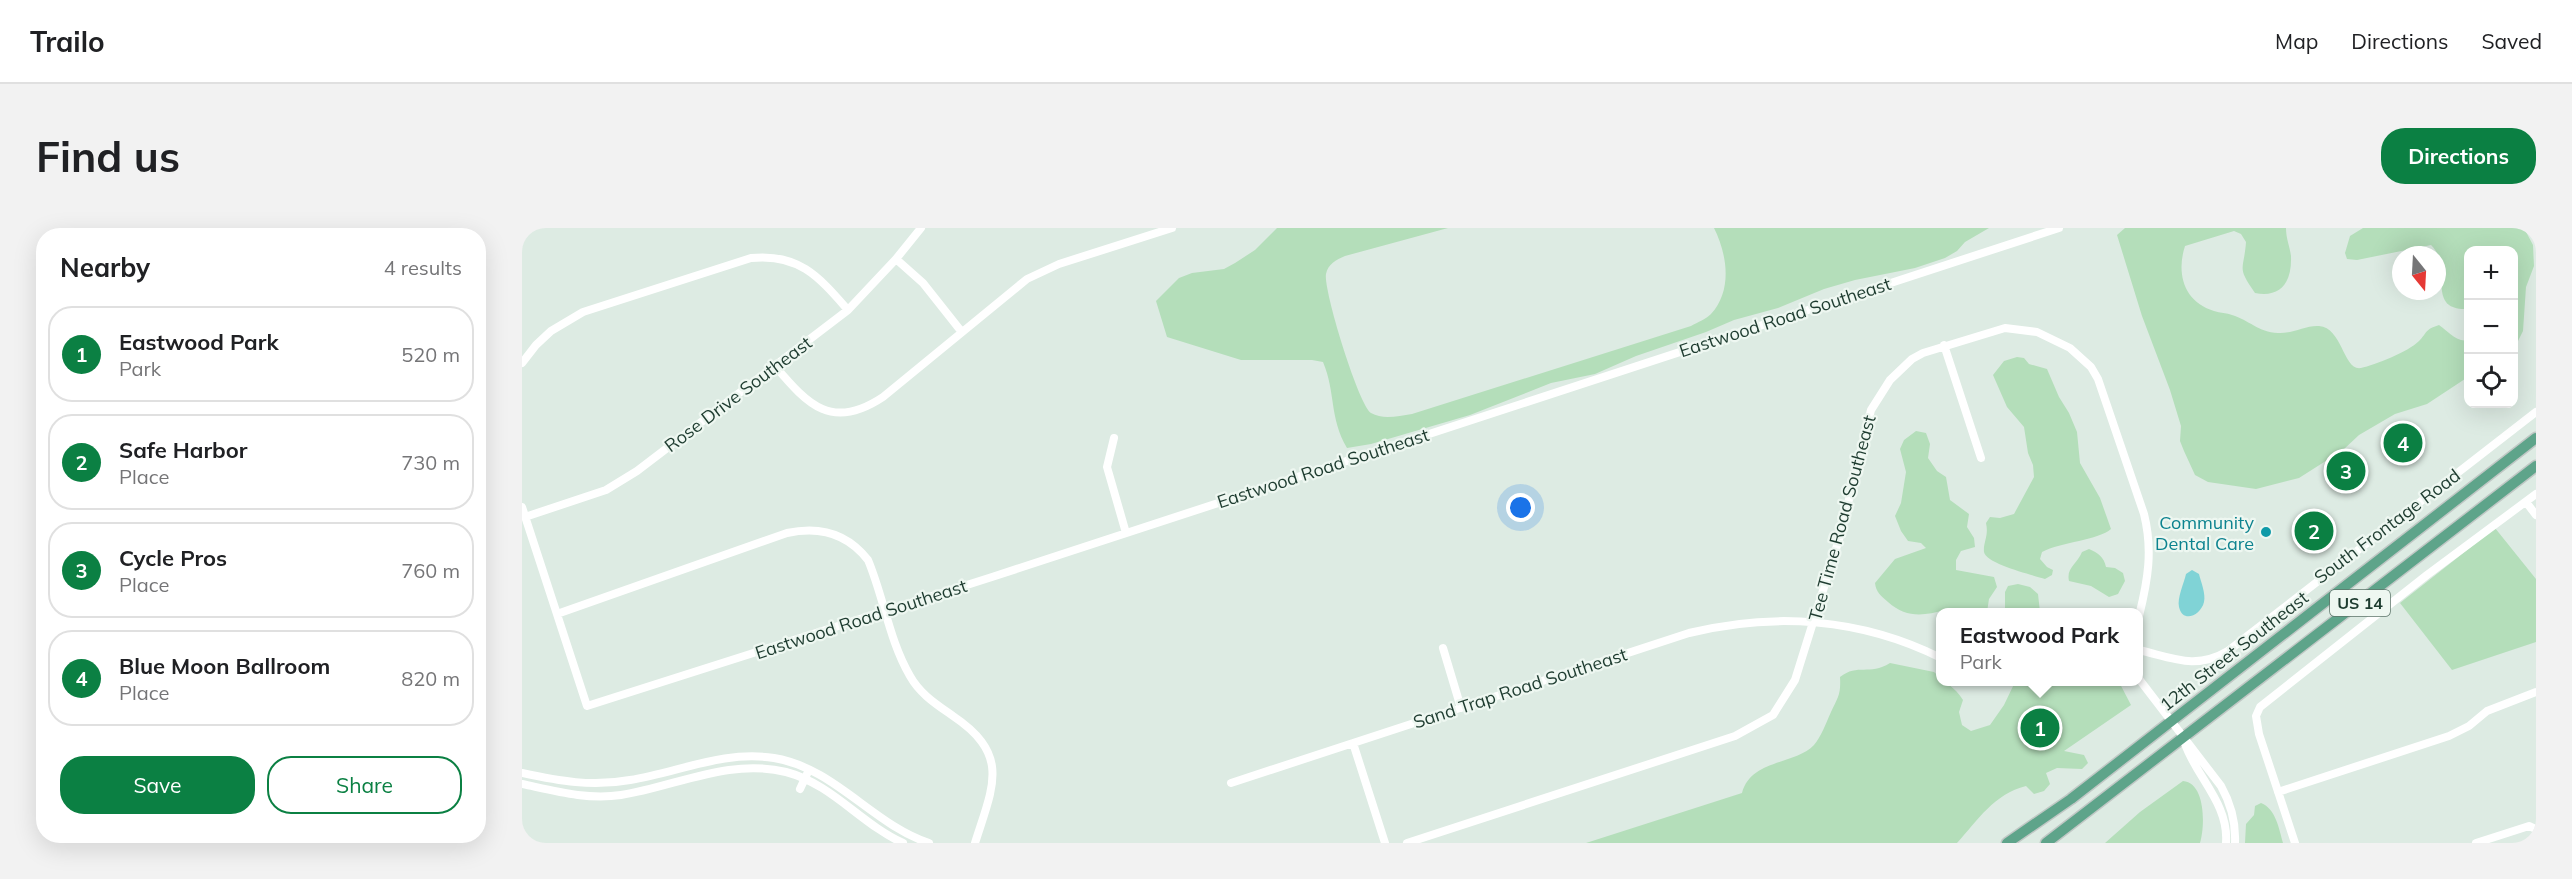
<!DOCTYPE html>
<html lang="en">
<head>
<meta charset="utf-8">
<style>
	body { margin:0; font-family:Mulish,sans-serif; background:#f2f2f2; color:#202124 }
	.controls { position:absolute; right:18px; top:18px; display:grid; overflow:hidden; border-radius:12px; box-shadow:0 6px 24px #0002 }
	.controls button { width:54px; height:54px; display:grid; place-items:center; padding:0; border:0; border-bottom:2px solid #e0e0e0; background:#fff; color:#202124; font:30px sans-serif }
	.compass { position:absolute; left:1870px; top:18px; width:54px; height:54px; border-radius:50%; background:#fff; box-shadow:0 6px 24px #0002; rotate:162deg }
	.you { position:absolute; left:999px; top:280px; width:21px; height:21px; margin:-15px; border:4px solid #fff; border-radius:50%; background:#1a73e8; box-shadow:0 0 0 9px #1a73e833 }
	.badge { display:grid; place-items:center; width:39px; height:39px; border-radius:50%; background:#0b8043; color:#fff; font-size:20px; font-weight:700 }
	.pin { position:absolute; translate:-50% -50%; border:3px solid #fff; box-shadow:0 2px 6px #0006 }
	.popup { position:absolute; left:1414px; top:380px; width:207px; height:78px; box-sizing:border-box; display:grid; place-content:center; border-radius:12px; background:#fff; filter:drop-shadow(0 2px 4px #0005); font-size:20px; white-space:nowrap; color:#757577 }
	.popup b { font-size:22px; color:#202124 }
	.popup::after { content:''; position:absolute; left:50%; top:100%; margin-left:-12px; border:12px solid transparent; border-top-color:#fff }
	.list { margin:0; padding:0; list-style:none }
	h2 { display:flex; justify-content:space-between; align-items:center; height:78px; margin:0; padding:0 24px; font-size:26px }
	h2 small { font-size:20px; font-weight:400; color:#757577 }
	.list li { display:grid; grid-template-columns:39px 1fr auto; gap:18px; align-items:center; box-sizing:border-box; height:96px; margin:0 12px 12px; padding:0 12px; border:2px solid #e0e0e0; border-radius:24px }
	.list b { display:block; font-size:22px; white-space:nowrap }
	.list p { margin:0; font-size:20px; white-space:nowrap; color:#757577 }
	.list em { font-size:20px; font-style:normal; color:#757577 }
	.actions { display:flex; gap:12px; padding:18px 24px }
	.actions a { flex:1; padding:14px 0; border:2px solid #0b8043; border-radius:24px; text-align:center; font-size:21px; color:#0b8043 }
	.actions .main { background:#0b8043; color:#fff }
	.icon { flex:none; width:33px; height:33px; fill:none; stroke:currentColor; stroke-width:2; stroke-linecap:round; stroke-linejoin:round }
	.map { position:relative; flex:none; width:2014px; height:615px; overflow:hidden; border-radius:24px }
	header { display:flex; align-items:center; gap:36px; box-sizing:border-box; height:84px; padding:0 30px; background:#fff; border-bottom:2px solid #e0e0e0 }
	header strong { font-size:28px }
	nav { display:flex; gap:33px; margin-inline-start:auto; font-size:21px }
	.intro { display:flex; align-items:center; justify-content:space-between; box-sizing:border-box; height:144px; padding:0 36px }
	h1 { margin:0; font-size:42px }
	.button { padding:15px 27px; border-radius:24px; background:#0b8043; color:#fff; font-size:21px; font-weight:700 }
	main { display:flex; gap:36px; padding:0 36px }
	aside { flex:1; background:#fff; border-radius:24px; box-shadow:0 6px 24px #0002 }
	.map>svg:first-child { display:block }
</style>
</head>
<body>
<header>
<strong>Trailo</strong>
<nav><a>Map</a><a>Directions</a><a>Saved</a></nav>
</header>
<div class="intro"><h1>Find us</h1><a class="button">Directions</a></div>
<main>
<aside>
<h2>Nearby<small>4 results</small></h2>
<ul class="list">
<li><span class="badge">1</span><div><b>Eastwood Park</b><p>Park</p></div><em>520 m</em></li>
<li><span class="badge">2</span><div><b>Safe Harbor</b><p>Place</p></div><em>730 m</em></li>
<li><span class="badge">3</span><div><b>Cycle Pros</b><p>Place</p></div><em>760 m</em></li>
<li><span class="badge">4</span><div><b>Blue Moon Ballroom</b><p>Place</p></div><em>820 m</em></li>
</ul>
<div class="actions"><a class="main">Save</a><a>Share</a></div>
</aside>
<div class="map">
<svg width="2014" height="615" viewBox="0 0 2014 615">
	<rect width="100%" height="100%" fill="#ddebe3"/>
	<!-- green -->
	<path fill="#b4deba" d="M755,0h171l-103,28c-9,4 -17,8 -19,18 -3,16 33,132 45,139 12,7 27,3 41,1l279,-88c7,-4 15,-7 20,-12 22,-24 16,-60 3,-86h275l-24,14 -8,9 -12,7 -30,10 -60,12 -31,9 -46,19 -44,12 -28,12 -70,24 -41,18 -44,9 -81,32 -99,29 -24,4c-18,-31 -11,-55 -24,-86l-11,-2h-71l-74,-23 -11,-36 23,-23 13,-5 32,-4 11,-6 20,-13z
		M1603,0h161c0,11 4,19 5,28 1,26 -10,42 -36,37 -19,-27 -11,-22 -9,-51l-5,-8 -7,-3 -49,15c-9,28 -1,56 29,65 6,2 13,2 18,4 17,5 26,17 46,18 14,1 28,-8 41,-7 24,2 24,45 42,42 14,-3 47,-16 58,-27 9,-9 5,-11 20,-16 9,6 18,18 29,15v37l-41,27 -32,10 -36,21 -16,15 -44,28 -43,11 -48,-7 -13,-7 -11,-24 -4,-10 1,-15 -11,-36 -28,-74 -25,-81z
		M1841,0h161l9,17 1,21 -8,21 -3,44 -8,16 -1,1v-98h-46v59c-44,2 -14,-42 -37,-64l-74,15 -10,-1 -2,-6 5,-17z
		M1495,129l7,1 5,6 18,5 12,28 10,16 8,19 3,31 20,35 11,31c-12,11 -50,13 -69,23l-2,7 7,8 6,3 -1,5 -7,4c-12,-4 -59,-15 -61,-27 -1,-10 5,-16 2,-29l4,-6 10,1 14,-4 20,-37 -1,-12 -5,-12 -4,-26 -17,-20 -14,-32 11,-14z
		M1394,203l10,2 4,11 -2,14 9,13 9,6 4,23 19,14 -2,13 7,11 1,9 -14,4 -5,9v10l38,7 3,10 -8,12 -2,13h-39l-3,-2c-22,6 -39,8 -57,-8 -7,-6 -12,-10 -13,-19l20,-24 31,-11 -5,-5 -13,-2 -7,-10 -6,-15 6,-13 5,-31 -6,-23 4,-9z
		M1973,300l41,51v63l-84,28 -52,-67z
		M1567,321c9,4 15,8 17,18l9,1 8,5 2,8 -7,13 -9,3 -18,-11 -22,-5c-3,-13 8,-17 13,-29z
		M1496,356l12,3 8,7 2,18h-35v-20l3,-6z
		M1368,435l44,9c9,9 22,16 29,28l-4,12 3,13 9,6 19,-6 14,-20 11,-23h104l12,23 -67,46 20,4 4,8 -6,6 -25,-1 -11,5 4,11 -6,7 -10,3 -8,-8c-32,8 -48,34 -69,57h-371l156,-50c9,-34 53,-28 72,-48 7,-8 12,-22 17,-33 7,-15 10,-17 9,-35 18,-14 29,-1 50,-14z
		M1661,553c23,2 22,46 17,62h-95l35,-31z
		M1739,575c15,6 18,26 22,40h-38l1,-19 8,-9 1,-9z"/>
	<!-- water -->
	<path fill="#80d3d6" d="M1670,342l7,4c2,8 7,20 5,28 -3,13 -21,22 -25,5 -2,-9 5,-24 7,-33z"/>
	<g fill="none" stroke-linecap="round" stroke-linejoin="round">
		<!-- major casing -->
		<g stroke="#c0c8c5" stroke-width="13">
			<path id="major" d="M1485,615l64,-44 465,-361
				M1524,615l490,-377"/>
		</g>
		<!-- minor -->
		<path stroke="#fff" stroke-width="8" d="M374,31l27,24 38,48
			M1422,117l37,113
			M0,135l14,-18 15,-14 32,-19 168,-54c48,-5 68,19 97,52
			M253,138c33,39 57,65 108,31l144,-118 32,-15 113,-36
			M592,210l-7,29 19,66
			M2004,274l10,13
			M0,279l65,199 405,-129 1067,-349
			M3,289l81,-27 31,-19 211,-161 48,-51 25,-31
			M35,386l230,-81c32,-7 60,0 81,27 16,38 21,80 42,116 10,18 26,28 43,40 58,39 40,70 22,127
			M921,420l18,60
			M1617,422c34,8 57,20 89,1l308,-239
			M1617,451l82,107c10,18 15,36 14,57
			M831,515l32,100
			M1663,516c12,34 44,60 41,99
			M0,545c37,8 70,14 108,7 49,-8 94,-30 144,-22 61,10 98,66 155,85
			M709,555l458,-150c85,-21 172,-15 252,25
			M0,556c33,7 65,16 99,11 56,-9 108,-37 165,-23 46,12 75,52 117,71
			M278,561l7,-15
			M1756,564l171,-56 20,-10 18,-15 49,-19
			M885,615l328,-107 38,-21 22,-35 45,-144 31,-126 19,-30 22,-21 11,-6 82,-25 32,4 33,16 21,19 7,12 46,135c9,36 4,66 -5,102
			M1773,615l-36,-109 -3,-18 4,-9 167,-132 109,-81
			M1954,615l53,-17 7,3"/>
		<!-- major -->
		<use href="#major" stroke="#5ea48a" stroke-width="10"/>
	</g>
	<!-- markers -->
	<circle fill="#0f9aa8" stroke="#eef7f1" stroke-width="2" cx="1744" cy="304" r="6"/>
	<g text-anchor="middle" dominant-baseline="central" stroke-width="4.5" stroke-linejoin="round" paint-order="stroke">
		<!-- shield labels -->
		<rect fill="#eef7f1" stroke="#5c746a" stroke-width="1.5" x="1808" y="362" width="60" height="26" rx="4.5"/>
		<g font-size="16" font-weight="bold" fill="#1e3c30">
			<text x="1838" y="375">US 14</text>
		</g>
		<!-- street labels -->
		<g font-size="18" fill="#1e3c30" stroke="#eef7f1">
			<text transform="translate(1263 89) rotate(-18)">Eastwood Road Southeast</text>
			<text transform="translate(216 166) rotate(-37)">Rose Drive Southeast</text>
			<text transform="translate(801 240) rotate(-18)">Eastwood Road Southeast</text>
			<text transform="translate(1320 290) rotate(-75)">Tee Time Road Southeast</text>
			<text transform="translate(1865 298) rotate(-37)">South Frontage Road</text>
			<text transform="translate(339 391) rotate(-18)">Eastwood Road Southeast</text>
			<text transform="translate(1712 423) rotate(-38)">12th Street Southeast</text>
			<text transform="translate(998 460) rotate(-18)">Sand Trap Road Southeast</text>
		</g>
		<!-- culture labels -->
		<g font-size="18" fill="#0d838f" stroke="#eef7f1" text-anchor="end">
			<text x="1732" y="294">Community<tspan x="1732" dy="21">Dental Care</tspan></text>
		</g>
	</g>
</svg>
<div class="controls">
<button>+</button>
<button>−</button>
<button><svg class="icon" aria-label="locate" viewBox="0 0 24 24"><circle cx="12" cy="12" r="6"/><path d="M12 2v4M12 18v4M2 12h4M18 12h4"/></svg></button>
</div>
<svg class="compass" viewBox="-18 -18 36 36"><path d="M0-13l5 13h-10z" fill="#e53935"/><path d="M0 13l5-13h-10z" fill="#757577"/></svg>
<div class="you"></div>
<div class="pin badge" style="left:1518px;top:500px">1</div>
<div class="popup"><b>Eastwood Park</b>Park</div>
<div class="pin badge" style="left:1792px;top:303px">2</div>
<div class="pin badge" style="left:1824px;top:243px">3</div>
<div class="pin badge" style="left:1881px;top:215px">4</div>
</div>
</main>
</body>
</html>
